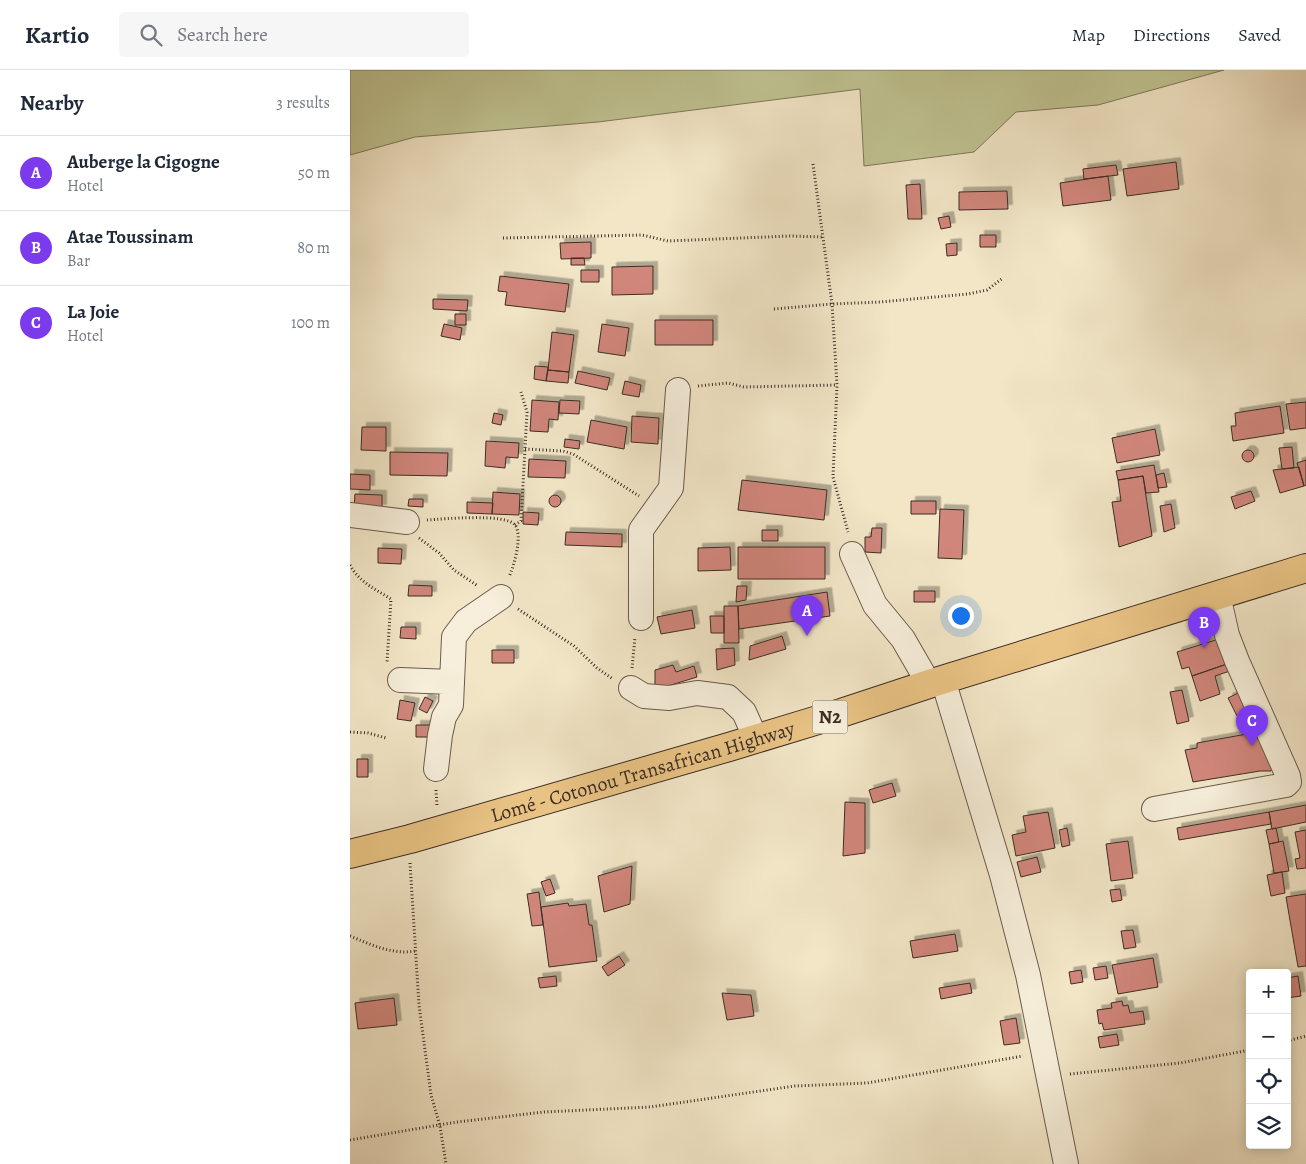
<!DOCTYPE html>
<html lang="en">
<head>
<meta charset="utf-8">
<style>
	body { margin:0; font-family:Alegreya,serif; background:#f6f6f7; color:#1f2937 }
	.controls { position:absolute; right:15px; bottom:15px; display:grid; overflow:hidden; border-radius:5px; box-shadow:0 2px 12px #0003 }
	.controls button { width:45px; height:45px; display:grid; place-items:center; padding:0; border:0; border-bottom:1px solid #e0e1e3; background:#fff; color:#1f2937; font:25px sans-serif }
	.you { position:absolute; left:610px; top:545px; width:18px; height:18px; margin:-12px; border:4px solid #fff; border-radius:50%; background:#1a73e8; box-shadow:0 0 0 8px #1a73e833 }
	.badge { display:grid; place-items:center; width:32px; height:32px; border-radius:50%; background:#7c3aed; color:#fff; font-size:16px; font-weight:700 }
	.pin { position:absolute; translate:-50% -41px; filter:drop-shadow(0 1px 2px #0008) }
	.pin::after { content:''; position:absolute; top:26px; width:18px; height:15px; background:inherit; clip-path:polygon(0 0,100% 0,50% 100%) }
	.list { margin:0; padding:0; list-style:none }
	h2 { display:flex; justify-content:space-between; align-items:center; height:65px; margin:0; padding:0 20px; font-size:21px }
	h2 small { font-size:16px; font-weight:400; color:#747a83 }
	.list li { display:grid; grid-template-columns:32px 1fr auto; gap:15px; align-items:center; box-sizing:border-box; height:75px; padding:0 20px; border-top:1px solid #e0e1e3 }
	.list b { display:block; font-size:19px; white-space:nowrap }
	.list p { margin:0; font-size:16px; white-space:nowrap; color:#747a83 }
	.list em { font-size:16px; font-style:normal; color:#747a83 }
	.icon { flex:none; width:28px; height:28px; fill:none; stroke:currentColor; stroke-width:2; stroke-linecap:round; stroke-linejoin:round }
	.map { position:relative; flex:none; width:956px; height:1094px; overflow:hidden }
	header { display:flex; align-items:center; gap:30px; box-sizing:border-box; height:70px; padding:0 25px; background:#fff; border-bottom:1px solid #e0e1e3 }
	header strong { font-size:24px }
	nav { display:flex; gap:28px; margin-inline-start:auto; font-size:18px }
	.search { width:350px; height:45px; background:#f6f6f7; display:flex; align-items:center; gap:12px; box-sizing:border-box; padding:0 18px; border-radius:5px; color:#747a83; font-size:19px }
	main { display:flex }
	aside { flex:1; background:#fff }
	.map>svg:first-child { display:block }
</style>
</head>
<body>
<header>
<strong>Kartio</strong>
<div class="search"><svg class="icon" aria-label="search" viewBox="0 0 24 24"><circle cx="10" cy="10" r="6"/><path d="M15 15l6 6"/></svg>Search here</div>
<nav><a>Map</a><a>Directions</a><a>Saved</a></nav>
</header>
<main>
<aside>
<h2>Nearby<small>3 results</small></h2>
<ul class="list">
<li><span class="badge">A</span><div><b>Auberge la Cigogne</b><p>Hotel</p></div><em>50 m</em></li>
<li><span class="badge">B</span><div><b>Atae Toussinam</b><p>Bar</p></div><em>80 m</em></li>
<li><span class="badge">C</span><div><b>La Joie</b><p>Hotel</p></div><em>100 m</em></li>
</ul>
</aside>
<div class="map">
<svg width="956" height="1094" viewBox="0 0 956 1094">
	<defs>
		<filter id="shadow"><feDropShadow dx="4.5" dy="-4.5" stdDeviation="0" flood-color="#0004"/></filter>
	</defs>
	<rect width="100%" height="100%" fill="#f2e6c7"/>
	<filter id="stains"><feTurbulence type="fractalNoise" baseFrequency=".004" numOctaves="4"/><feColorMatrix values="0 0 0 0 .2 0 0 0 0 .09 0 0 0 0 .02 0 0 0 .5 -.17"/></filter>
	<radialGradient id="worn" r=".72"><stop offset=".6" stop-color="#630" stop-opacity="0"/><stop offset="1" stop-color="#630" stop-opacity=".3"/></radialGradient>
	<!-- green -->
	<path fill="#c0c392" stroke="#7e785b" d="M0,0h874l-126,35 -82,7 -42,40 -110,14 -4,-77 -262,33 -183,15 -65,18z"/>
	<!-- building -->
	<path fill="#d1867c" stroke="#3c2d24" filter="url(#shadow)" d="M826,92l3,27 -52,7 -4,-27z
		M766,95l2,10 -34,4 -1,-10z
		M758,106l3,24 -48,6 -3,-23z
		M570,114l2,35h-14l-2,-34z
		M657,121l1,18 -49,1v-18z
		M599,146l2,11 -10,2 -3,-11z
		M630,165h16v12h-16z
		M241,172v16l-30,1 -1,-16z
		M607,173v12l-10,1 -1,-12z
		M221,188h13l1,7h-14z
		M303,196v28l-41,1v-28z
		M231,200h18v12h-18z
		M150,206l69,8 -4,28 -60,-7 2,-13 -9,-1z
		M83,229l35,1 -1,11 -34,-2z
		M105,244h11v11h-11z
		M305,250h58v25h-58z
		M94,254l18,4 -2,12 -19,-4z
		M252,254l27,4 -4,28 -27,-4z
		M202,262l22,3 -5,37 -21,-2z
		M185,296l13,1 -2,14 -12,-2z
		M198,300l21,2 -1,11 -22,-2z
		M228,301l32,7 -3,12 -32,-7z
		M275,311l16,4 -2,12 -17,-3z
		M182,330l27,2 -1,18 -9,-1 -1,13 -18,-1z
		M210,330l20,1 -1,13 -20,-1z
		M956,332v26l-16,2 -4,-26z
		M930,336l4,27 -51,8 -2,-15h5l-1,-13z
		M144,343l9,2 -2,10 -9,-2z
		M282,346l27,2 -1,26 -27,-2z
		M241,350l36,7 -3,22 -37,-7z
		M12,357h24v24l-25,-1z
		M805,359l5,26 -43,8 -5,-25z
		M215,369l15,2 -1,8 -15,-2z
		M136,371l33,2 -1,15 -12,-1 -1,11 -20,-2z
		M942,377l2,21 -12,1 -3,-21z
		M892 386a6 6 0 1 1 12 0a6 6 0 1 1-12 0Z
		M40,382l58,1 -1,23 -57,-1z
		M179,389l37,2 -1,17 -37,-1z
		M956,390v25l-2,1 -7,-23z
		M804,395l5,27 -13,1 -3,-17 -25,4 -2,-9z
		M949,397l5,19 -24,7 -7,-23z
		M814,403l3,14 -9,1 -2,-13z
		M0,404l20,1v15l-20,-1z
		M793,406l9,60 -33,11 -7,-45 9,-1 -3,-21z
		M392,410l85,10 -3,30 -86,-10z
		M901,421l4,10 -20,8 -4,-12z
		M143,422l27,2 -1,21 -27,-1z
		M5,424l27,1v14l-28,-1z
		M199 431a6 6 0 1 1 12 0a6 6 0 1 1-12 0Z
		M59,429h14v8l-15,-1z
		M561,431h25v13h-25z
		M117,432l26,1 -1,11 -25,-1z
		M821,434l4,24 -11,4 -4,-26z
		M590,439l24,1 -2,49 -24,-1z
		M173,442l16,1 -1,12 -15,-1z
		M522,458h10l-1,25 -16,-1v-15h6z
		M412,460h16v11h-16z
		M216,462l56,2v13l-57,-2z
		M380,477l1,23 -33,1v-23z
		M388,477h87v32h-87z
		M28,478l24,1 -1,15 -23,-1z
		M59,515l23,1v10h-24z
		M387,516h10l-1,14 -10,2z
		M564,521h21v11h-21z
		M477,522l3,24 -91,13 -1,-23z
		M374,536h14l1,37h-15z
		M342,540l3,18 -34,6 -4,-17z
		M360,546h14v17h-13z
		M51,557h15v12l-16,-1z
		M432,566l4,13 -37,11 1,-14z
		M869,569l8,25 -35,12 -3,-9 -7,2 -5,-17z
		M384,578l1,17 -18,5 -1,-21z
		M142,580h22v13h-22z
		M877,594l3,7 -15,5 5,18 -20,7 -8,-25z
		M323,595l3,7 18,-6 3,11 -42,13v-20z
		M832,620l7,31 -12,3 -7,-32z
		M890,622l9,19 -12,5 -9,-18z
		M75,627l8,4 -6,12 -8,-4z
		M50,630l15,3 -4,18 -14,-2z
		M66,655h16v12h-16z
		M908,662l14,36 -1,3h-11l-67,11 -8,-32 12,-2v-5z
		M7,689h11v18h-11z
		M542,713l4,13 -23,7 -4,-13z
		M495,732l20,1v50l-22,3z
		M956,735v17l-34,7 -3,-17z
		M698,742l7,36 -39,8 -4,-21 14,-3 -3,-16z
		M919,742l2,12 -92,16 -2,-12z
		M717,758l3,17 -8,2 -3,-17z
		M926,758l3,14 -10,2 -3,-14z
		M956,760v38l-9,1 -2,-10 5,-1 -5,-26z
		M778,771l5,37 -22,3 -5,-37z
		M933,771l6,30 -15,2 -5,-29z
		M687,787l4,15 -20,5 -4,-15z
		M282,796l-2,38 -26,8 -6,-36z
		M932,802l3,21 -14,3 -4,-21z
		M200,809l5,14 -9,3 -5,-14z
		M770,819l2,11 -10,2 -2,-12z
		M189,822l4,33 -11,1 -5,-32z
		M956,824v72l-8,1 -12,-70z
		M218,833l1,3 17,-2 3,21h3l5,36 -48,6 -8,-60z
		M783,860l3,17 -12,2 -3,-18z
		M605,864l3,17 -45,7 -3,-17z
		M269,886l6,9 -17,11 -6,-9z
		M803,888l5,29 -40,7 -6,-29z
		M756,896l2,12 -13,2 -2,-12z
		M731,900l2,12 -12,2 -2,-12z
		M206,906l1,10 -17,2 -2,-10z
		M948,906l3,20 -14,2v-20z
		M620,913l2,10 -31,6 -2,-11z
		M372,923l29,2 3,21 -27,4z
		M44,928l3,27 -39,4 -3,-26z
		M772,931l1,5 5,-1 2,8 13,-2 2,13 -41,6 -2,-7 -3,1 -2,-14 15,-2 -1,-5z
		M666,948l4,25 -16,2 -4,-24z
		M767,964l2,11 -19,3 -2,-11z"/>
	<g fill="none" stroke-linecap="round" stroke-linejoin="round">
		<!-- street casing -->
		<g stroke="#6a5b4d" stroke-width="26">
			<path id="street" d="M0,445l57,7
				M502,484l23,51 28,34 26,45
				M291,548v-88l30,-42 7,-98
				M50,610l52,2
				M593,610l59,195 26,100 38,189
				M281,618l13,8 25,2 28,-5 31,4 16,15 12,27
				M86,699l4,-34 4,-18 7,-12 3,-68 12,-16 35,-24
				M804,739l132,-24 3,-3 -1,-6 -51,-115 -10,-26 -9,-40"/>
		</g>
		<!-- highway casing -->
		<g stroke="#3c2d24" stroke-width="30">
			<g id="highway">
				<path id="s1" d="M0,784l60,-15 319,-92 112,-34 88,-29 377,-116"/>
			</g>
		</g>
		<!-- path -->
		<path stroke="#3c2d24" stroke-width="3" stroke-dasharray="1 2.5" stroke-linecap="butt" d="M463,94l19,140 5,81 -4,92 15,55
			M153,168l139,-3 26,6 122,-5 33,1
			M424,239l58,-5 48,-2 88,-8 19,-4 16,-12
			M348,316l30,-3 16,4 93,-2
			M175,379l38,2 10,3 66,42
			M77,450c16,-1 79,-7 88,5 8,10 -1,41 -6,52
			M165,455l6,-4 6,-109 -6,-20
			M69,468l20,15 15,17 24,16
			M0,495c9,17 25,24 41,34l-4,63
			M168,539l56,37 23,22 16,11
			M282,598l3,-31
			M0,662l18,1 18,5
			M86,720l1,16
			M60,793l9,142 12,90 9,31 6,38
			M0,866c22,9 42,19 66,15
			M937,971l19,-5
			M720,1004l110,-11 70,-13
			M0,1070l107,-18 87,-10 106,-5 145,-21 72,-3 156,-27"/>
		<!-- street -->
		<use href="#street" stroke="#f7efdb" stroke-width="24"/>
		<!-- highway -->
		<use href="#highway" stroke="#e9c384" stroke-width="28"/>
	</g>
	<g text-anchor="middle" dominant-baseline="central" stroke-width="4" stroke-linejoin="round" paint-order="stroke">
		<!-- shield labels -->
		<rect fill="#f7efdb" stroke="#74675b" stroke-width="1" x="462.5" y="630.5" width="35" height="33" rx="4"/>
		<g font-size="19" font-weight="bold" fill="#3c2d24">
			<text x="480" y="647">N2</text>
		</g>
		<!-- street labels -->
		<g font-size="20" fill="#3c2d24" stroke="#f7efdb">
			<text stroke="none"><textPath href="#s1" startOffset="304">Lomé - Cotonou Transafrican Highway</textPath></text>
		</g>
	</g>
	<rect width="100%" height="100%" filter="url(#stains)"/>
	<rect width="100%" height="100%" fill="url(#worn)"/>
</svg>
<div class="controls">
<button>+</button>
<button>−</button>
<button><svg class="icon" aria-label="locate" viewBox="0 0 24 24"><circle cx="12" cy="12" r="6"/><path d="M12 2v4M12 18v4M2 12h4M18 12h4"/></svg></button>
<button><svg class="icon" aria-label="layers" viewBox="0 0 24 24"><path d="M12 4l9 5-9 5-9-5zM3 14l9 5 9-5"/></svg></button>
</div>
<div class="you"></div>
<div class="pin badge" style="left:457px;top:566px">A</div>
<div class="pin badge" style="left:854px;top:578px">B</div>
<div class="pin badge" style="left:902px;top:676px">C</div>
</div>
</main>
</body>
</html>
